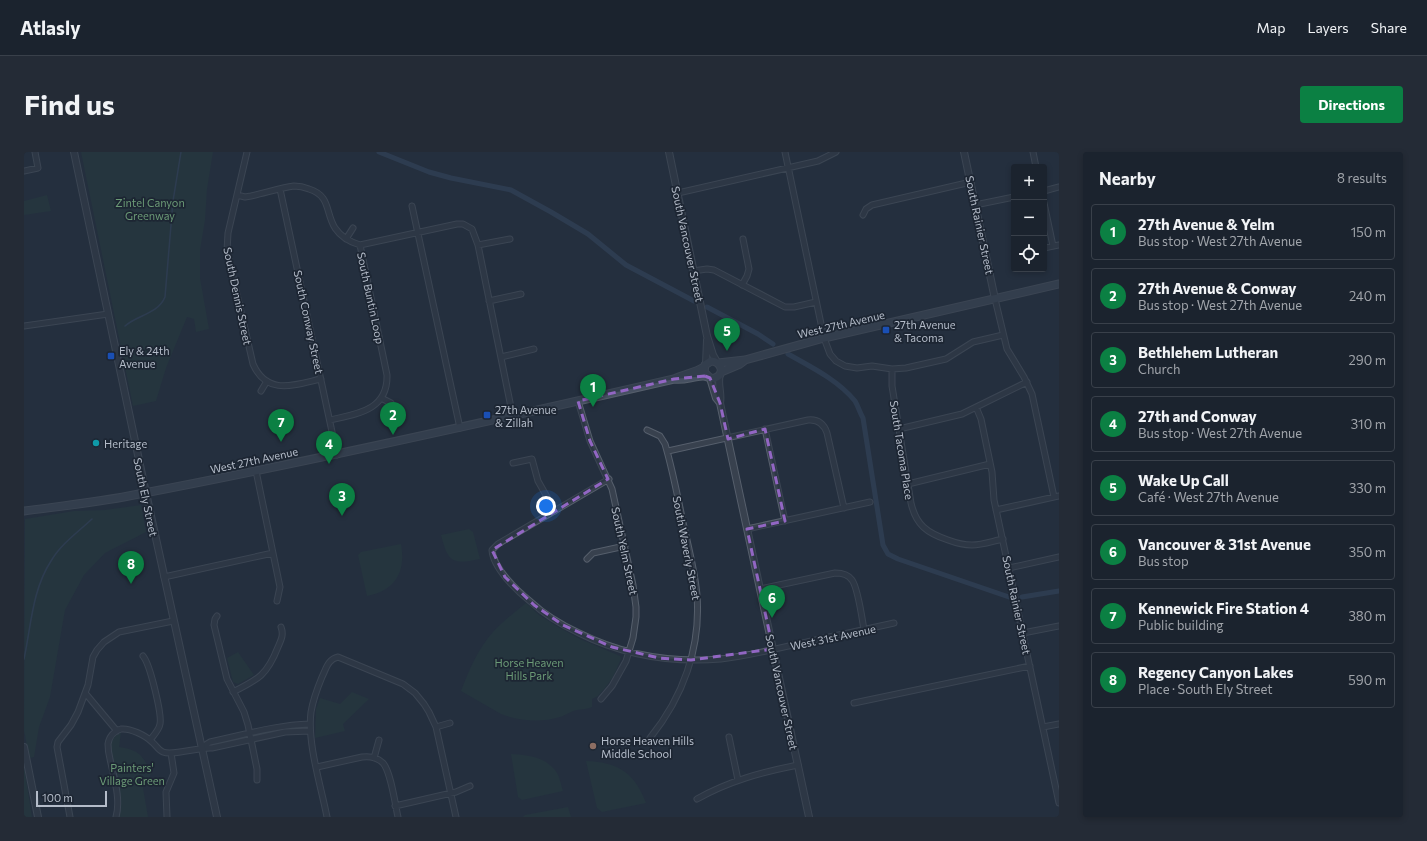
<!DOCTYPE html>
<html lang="en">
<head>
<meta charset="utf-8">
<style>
	body { margin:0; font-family:Commissioner,sans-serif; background:#242b36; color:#f1f3f6 }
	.controls { position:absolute; right:12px; top:12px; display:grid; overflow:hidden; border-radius:4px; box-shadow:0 2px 6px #0003 }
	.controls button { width:36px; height:36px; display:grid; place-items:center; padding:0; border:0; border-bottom:1px solid #39404a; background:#1b232e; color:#f1f3f6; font:20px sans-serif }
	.scale { position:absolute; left:12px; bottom:10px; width:71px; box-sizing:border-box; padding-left:4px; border:2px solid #b4bcc9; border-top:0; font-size:11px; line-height:14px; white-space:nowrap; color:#b4bcc9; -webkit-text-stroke:3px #1d2633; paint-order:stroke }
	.you { position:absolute; left:522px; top:354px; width:14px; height:14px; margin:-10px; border:3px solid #fff; border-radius:50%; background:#1a73e8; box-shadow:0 0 0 6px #1a73e833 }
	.badge { display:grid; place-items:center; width:26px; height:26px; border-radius:50%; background:#0b8043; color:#fff; font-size:13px; font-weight:700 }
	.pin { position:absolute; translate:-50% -33px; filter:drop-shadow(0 1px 2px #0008) }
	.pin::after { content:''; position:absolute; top:21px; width:14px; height:12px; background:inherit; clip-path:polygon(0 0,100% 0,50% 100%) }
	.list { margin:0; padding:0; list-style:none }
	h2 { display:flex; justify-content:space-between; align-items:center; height:52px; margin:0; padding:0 16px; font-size:17px }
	h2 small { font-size:13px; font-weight:400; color:#a0a4aa }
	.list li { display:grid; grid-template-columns:26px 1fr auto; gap:12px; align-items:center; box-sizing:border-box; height:56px; margin:0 8px 8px; padding:0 8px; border:1px solid #39404a; border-radius:4px }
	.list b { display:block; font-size:15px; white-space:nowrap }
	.list p { margin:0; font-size:13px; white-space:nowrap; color:#a0a4aa }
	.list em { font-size:13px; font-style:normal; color:#a0a4aa }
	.icon { flex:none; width:22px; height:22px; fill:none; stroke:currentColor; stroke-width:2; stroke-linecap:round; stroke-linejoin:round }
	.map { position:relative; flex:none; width:1035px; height:665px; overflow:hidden; border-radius:4px }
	header { display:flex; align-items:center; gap:24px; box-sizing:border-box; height:56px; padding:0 20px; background:#1b232e; border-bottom:1px solid #39404a }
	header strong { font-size:19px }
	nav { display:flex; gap:22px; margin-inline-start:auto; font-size:14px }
	.intro { display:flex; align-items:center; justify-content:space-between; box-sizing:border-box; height:96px; padding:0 24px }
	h1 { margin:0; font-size:28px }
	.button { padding:10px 18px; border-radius:4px; background:#0b8043; color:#fff; font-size:14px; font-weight:700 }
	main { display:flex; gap:24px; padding:0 24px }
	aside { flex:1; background:#1b232e; border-radius:4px; box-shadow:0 2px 6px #0003 }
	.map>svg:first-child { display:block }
</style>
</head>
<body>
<header>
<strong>Atlasly</strong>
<nav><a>Map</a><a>Layers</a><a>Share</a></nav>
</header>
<div class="intro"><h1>Find us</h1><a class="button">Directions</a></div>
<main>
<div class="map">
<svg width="1035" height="665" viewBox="0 0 1035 665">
	<rect width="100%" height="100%" fill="#242f3e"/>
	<!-- green -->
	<path fill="#263c3f" d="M57,0h132l-6,37 -2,31 -5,30v28l9,51 -13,3 -2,-13 -7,-2 -21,51 -10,33 -23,5z
		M23,43l4,16 -27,4v-14z
		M117,353l5,27 -41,21 -21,22 -19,35 -15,87 -11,30 -5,30 -5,1 -5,-28 1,-211 49,-8 31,-1z
		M445,377l4,3 7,27c-28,6 -32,3 -39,-24z
		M377,392c5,27 -5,47 -34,52l-9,-41 3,-3z
		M502,451l13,12 19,12 22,12 40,17 1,3 -8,18 -8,11 -7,8 -6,3v8c-5,2 -9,2 -15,3 -6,1 -11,5 -17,7 -19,6 -41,4 -59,-3l-40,-23c8,-21 17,-42 32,-59 10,-11 22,-20 33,-29z
		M214,500l16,23 -16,9 -5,-2 -6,-24z
		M328,540l17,7 -26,25 2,7 -30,7 1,-29 4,-11 20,6z
		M97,580l-2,15c21,3 22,8 33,25l-9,16 5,29h-29l1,-20 -10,-52 3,-8z
		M487,602c17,1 36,3 46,19 3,5 4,12 6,18l-41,9 -4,-3z
		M562,609c32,1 49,12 60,42l-44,9 -5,-4z
		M0,614l8,51h-8z
		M544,655l3,10h-48l2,-2z"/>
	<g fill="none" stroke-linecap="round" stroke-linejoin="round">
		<!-- stream -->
		<path stroke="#394c67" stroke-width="1.5" d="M101,174c12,-11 33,-12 40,-29l8,-96 8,-49
			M0,507c7,-32 8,-69 27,-98 10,-17 27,-29 41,-42"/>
		<!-- canal -->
		<path stroke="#394c67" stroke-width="5" d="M355,0l50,20 22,6 60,12 40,22 37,22 38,31 68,36
			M683,155l51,27 15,10
			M764,202c23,13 50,26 67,47 3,5 5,12 8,17l20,127 5,9 10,5 111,38
			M998,445l37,-6"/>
		<!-- minor casing -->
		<g stroke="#565f6c" stroke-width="7">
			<path id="minor" d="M223,0l-19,81 -1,18 26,113c14,32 41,21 68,15
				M761,0l39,186 6,16 6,7 9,5 12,2 15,-2 20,3v17l19,117c5,22 16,30 37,37 8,3 16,5 24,5 10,0 21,-4 31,-6
				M1009,0l3,15
				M0,19l14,-3 -3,-16
				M256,37l57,266
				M1020,39l15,-4
				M654,41l140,-32 18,-9
				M213,43l8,2 6,-1c14,-3 29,-8 43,-10 5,0 10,1 15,3 22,7 16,23 26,39 6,9 15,14 25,17l27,130c1,36 -31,39 -57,45
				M1020,51l9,43
				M951,53l39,-8
				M388,54l48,222
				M839,63l3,-6 6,-4 99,-23
				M322,87l7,-11
				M336,93l97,-21h6l9,5 6,16 35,172
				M454,93l32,-6
				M1020,96l15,-3
				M669,119l14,-2 7,1 71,37h9l22,-5
				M718,133l5,-9 2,-7 -6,-30
				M971,147l12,50 17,28 8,17 22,103
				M465,149l32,-7
				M0,174l84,-12
				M477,205l33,-8
				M868,217l14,-1 40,-9 27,-17 30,-7
				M237,239l6,-10
				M357,246l10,5
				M554,249l12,40 22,48 21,96 3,22v10l-3,21 -7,23 -14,25 -11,13
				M952,255l5,12 11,53 2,28 65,303
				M741,277l20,92
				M875,277l63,-15 65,-32
				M623,278l13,6 5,8c8,27 13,55 19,83 5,22 11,45 13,68 4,53 -14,102 -47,143
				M644,299l140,-31c10,-1 16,4 19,13l17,75
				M489,311l19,-4 6,22 17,30
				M232,319l24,116 -3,14
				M585,327l-111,65 -6,6c1,18 25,41 39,52 14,13 31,23 48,31 44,22 93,30 142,26 27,-3 54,-10 81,-16 30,-7 61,-13 92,-20
				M884,332l82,-20
				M972,358l63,-14
				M723,377l123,-27
				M563,407l6,-6 32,-7
				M985,416l50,-11
				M140,425l109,-24
				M736,437l75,-16c7,0 13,1 17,7 6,8 10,38 12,50
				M193,464l-2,3 -1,6 13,54 17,33 4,13 9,44v11
				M999,481l36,-7
				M119,504c7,8 19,58 17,68 -1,6 -6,11 -10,16
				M209,540c26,-13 34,-17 45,-45 3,-7 6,-12 3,-20
				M62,542l31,37
				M830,551l176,-37
				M412,575l14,-4
				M1019,575l16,-3
				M705,585l9,43
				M178,595l8,-5c33,-7 66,-17 100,-18
				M350,606l5,-18
				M293,615l45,-10c7,-1 15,0 21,6 8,9 12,41 15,54
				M673,647c32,-18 65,-27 101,-34
				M371,654l61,-14 14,-6
				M46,665l-13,-70 1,-5 13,-17 7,-13 10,-27 5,-28 4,-7 7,-8 15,-10 54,-11
				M92,665c5,-18 -2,-39 -6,-58 -1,-4 -2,-10 -2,-15 1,-7 6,-13 13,-15 9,-1 24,6 31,13 4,3 6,8 11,10 10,4 35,-5 49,-4l73,-16 25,-1
				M143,665l-1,-25 8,-19 -3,-20
				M303,665c-6,-31 -20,-74 -16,-105 2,-12 6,-23 11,-35 4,-8 6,-18 16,-20l65,27 12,9 9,11 5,8 7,15 20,90"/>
		</g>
		<!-- tertiary casing -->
		<g stroke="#565f6c" stroke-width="8">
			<path id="tertiary" d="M50,0l72,341 71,324
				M645,0l38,184 6,19 4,7
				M940,0l31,147
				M682,212l1,-24
				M696,222c-3,10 2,19 0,29l89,414
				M686,226l6,20 4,5
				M0,595l14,70"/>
		</g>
		<!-- secondary casing -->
		<g stroke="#565f6c" stroke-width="9">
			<path id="secondary" d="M694,211l27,-3 79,-22 235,-54
				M697,220l19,-8 4,-3
				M650,227c10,2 19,-3 29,-3 4,0 8,3 12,2 11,-4 6,-17 -4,-17l-6,4 -1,7 5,5
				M0,359c38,-5 77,-9 115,-17 179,-34 357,-74 535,-115 10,-5 21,-6 30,-12"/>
		</g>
		<!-- minor -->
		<use href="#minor" stroke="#38414e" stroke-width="5"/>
		<!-- tertiary -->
		<use href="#tertiary" stroke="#38414e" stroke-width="6"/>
		<!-- secondary -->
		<use href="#secondary" stroke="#465061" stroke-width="7"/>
	</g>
	<!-- marked area -->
	<path d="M0 0H1035V665H0ZM681,224l5,2 10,25 8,36 37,-10 20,92 -38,8 26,120 -82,11 -32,-2 -47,-11 -49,-22 -29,-20 -29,-28 -13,-27 116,-71 -18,-38 -12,-40 96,-22z" fill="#242f3e" fill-opacity=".55" fill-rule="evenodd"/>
	<path fill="none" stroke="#9266c3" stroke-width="3" stroke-dasharray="8 5" stroke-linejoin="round" d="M681,224l5,2 10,25 8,36 37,-10 20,92 -38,8 26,120 -82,11 -32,-2 -47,-11 -49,-22 -29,-20 -29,-28 -13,-27 116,-71 -18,-38 -12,-40 96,-22z"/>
	<!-- markers -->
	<g fill="#1a4fb4" stroke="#1d2633" stroke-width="1.5">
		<rect x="858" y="174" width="8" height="8" rx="2"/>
		<rect x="83" y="200" width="8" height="8" rx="2"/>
		<rect x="459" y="259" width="8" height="8" rx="2"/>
	</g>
	<circle fill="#0f9aa8" stroke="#1d2633" stroke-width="1.5" cx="72" cy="291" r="4"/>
	<circle fill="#8d6e63" stroke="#1d2633" stroke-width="1.5" cx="569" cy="594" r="4"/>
	<g text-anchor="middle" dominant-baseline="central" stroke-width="3.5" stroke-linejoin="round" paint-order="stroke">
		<!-- park labels -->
		<g font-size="11" fill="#6b9a76" stroke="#1d2633">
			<text x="126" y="50">Zintel Canyon<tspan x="126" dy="13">Greenway</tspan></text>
			<text x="505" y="510">Horse Heaven<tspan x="505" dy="13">Hills Park</tspan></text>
			<text x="108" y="615">Painters'<tspan x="108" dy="13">Village Green</tspan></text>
		</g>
		<!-- street labels -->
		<g font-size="11" fill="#b4bcc9" stroke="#1d2633">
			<text transform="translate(956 73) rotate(78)">South Rainier Street</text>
			<text transform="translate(664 92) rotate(78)">South Vancouver Street</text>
			<text transform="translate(214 144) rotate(78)">South Dennis Street</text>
			<text transform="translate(347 146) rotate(78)">South Buntin Loop</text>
			<text transform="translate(285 170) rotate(78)">South Conway Street</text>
			<text transform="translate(817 172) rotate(-13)">West 27th Avenue</text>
			<text transform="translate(878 298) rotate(81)">South Tacoma Place</text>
			<text transform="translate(230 308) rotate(-12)">West 27th Avenue</text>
			<text transform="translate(122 345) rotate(78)">South Ely Street</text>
			<text transform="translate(663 396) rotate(79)">South Waverly Street</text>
			<text transform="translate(601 399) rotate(78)">South Yelm Street</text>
			<text transform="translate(993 453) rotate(78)">South Rainier Street</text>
			<text transform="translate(809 485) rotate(-12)">West 31st Avenue</text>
			<text transform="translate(758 540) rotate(78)">South Vancouver Street</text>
		</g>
		<!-- poi labels -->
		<g font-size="11" fill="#b4bcc9" stroke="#1d2633" text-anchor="start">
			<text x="870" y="172">27th Avenue<tspan x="870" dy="13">&amp; Tacoma</tspan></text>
			<text x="95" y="198">Ely &amp; 24th<tspan x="95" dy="13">Avenue</tspan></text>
			<text x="471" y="257">27th Avenue<tspan x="471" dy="13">&amp; Zillah</tspan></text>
			<text x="80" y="291">Heritage</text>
			<text x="577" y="588">Horse Heaven Hills<tspan x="577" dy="13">Middle School</tspan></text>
		</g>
	</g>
</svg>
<div class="controls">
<button>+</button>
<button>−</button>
<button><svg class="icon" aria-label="locate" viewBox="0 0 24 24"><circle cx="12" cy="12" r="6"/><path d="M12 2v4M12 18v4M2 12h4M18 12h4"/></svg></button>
</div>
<div class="scale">100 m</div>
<div class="you"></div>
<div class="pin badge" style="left:569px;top:255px">1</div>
<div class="pin badge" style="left:369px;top:283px">2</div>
<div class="pin badge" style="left:318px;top:364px">3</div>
<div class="pin badge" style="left:305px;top:312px">4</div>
<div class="pin badge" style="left:703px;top:199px">5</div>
<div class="pin badge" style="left:748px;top:466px">6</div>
<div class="pin badge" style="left:257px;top:290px">7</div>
<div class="pin badge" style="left:107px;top:432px">8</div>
</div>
<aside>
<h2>Nearby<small>8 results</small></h2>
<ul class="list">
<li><span class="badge">1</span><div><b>27th Avenue &amp; Yelm</b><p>Bus stop · West 27th Avenue</p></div><em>150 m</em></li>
<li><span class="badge">2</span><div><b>27th Avenue &amp; Conway</b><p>Bus stop · West 27th Avenue</p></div><em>240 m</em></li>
<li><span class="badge">3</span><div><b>Bethlehem Lutheran</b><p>Church</p></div><em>290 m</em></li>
<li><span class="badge">4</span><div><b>27th and Conway</b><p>Bus stop · West 27th Avenue</p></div><em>310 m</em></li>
<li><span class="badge">5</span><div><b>Wake Up Call</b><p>Café · West 27th Avenue</p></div><em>330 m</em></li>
<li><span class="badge">6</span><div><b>Vancouver &amp; 31st Avenue</b><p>Bus stop</p></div><em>350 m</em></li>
<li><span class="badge">7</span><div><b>Kennewick Fire Station 4</b><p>Public building</p></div><em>380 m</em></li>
<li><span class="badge">8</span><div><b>Regency Canyon Lakes</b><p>Place · South Ely Street</p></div><em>590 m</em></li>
</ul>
</aside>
</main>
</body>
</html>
